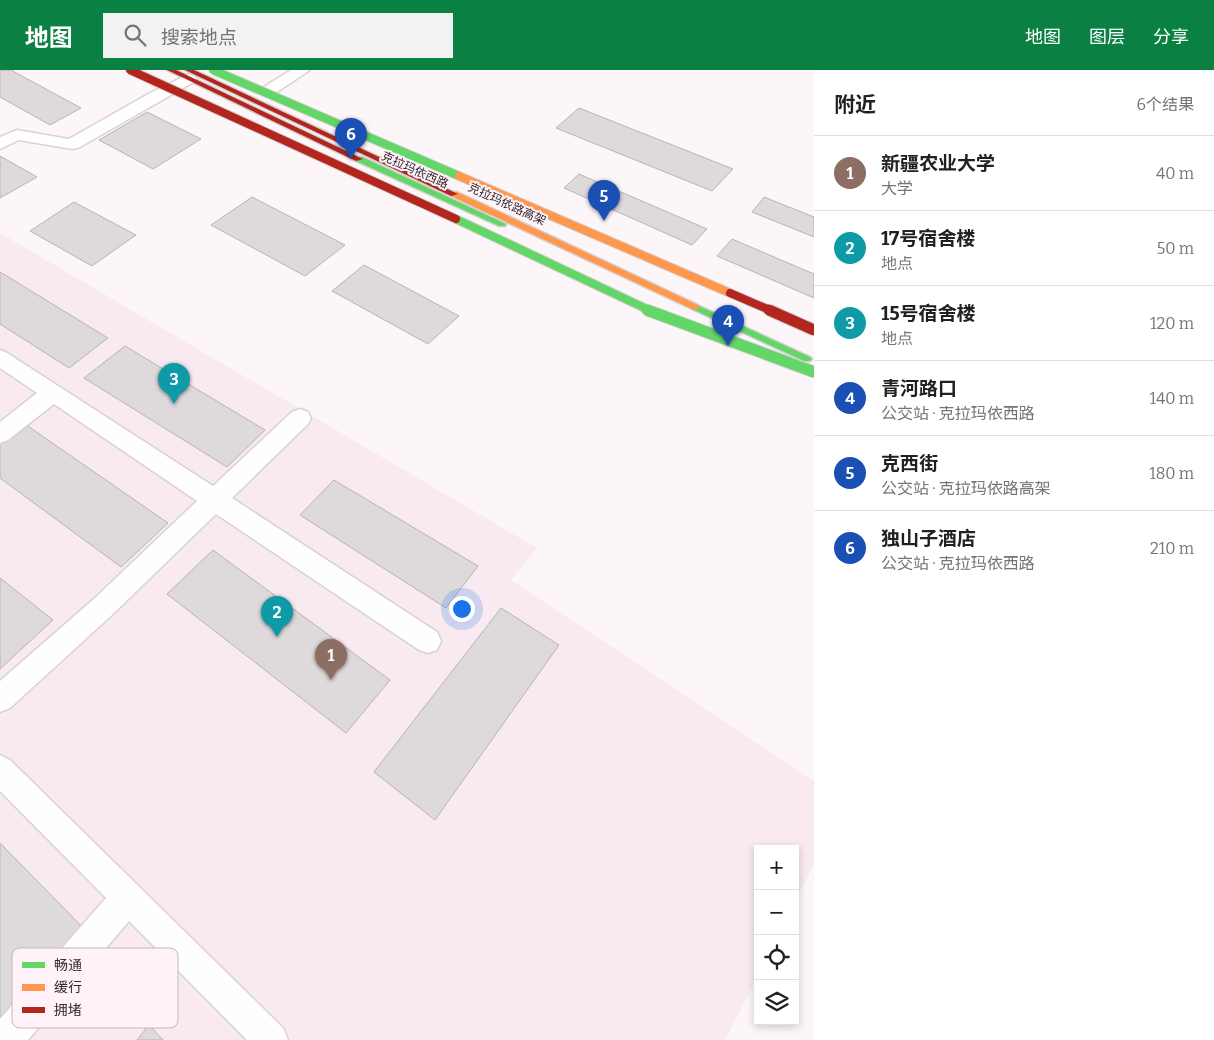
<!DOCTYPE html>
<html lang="zh">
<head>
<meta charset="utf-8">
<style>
	body { margin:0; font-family:Bitter,"Noto Sans SC",serif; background:#f2f2f2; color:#202124 }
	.controls { position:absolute; right:15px; bottom:15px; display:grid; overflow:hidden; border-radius:0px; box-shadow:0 2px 8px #0003 }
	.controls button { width:45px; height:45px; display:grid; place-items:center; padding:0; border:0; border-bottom:1px solid #e0e0e0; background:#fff; color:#202124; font:25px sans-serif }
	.you { position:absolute; left:461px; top:538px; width:18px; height:18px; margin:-12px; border:4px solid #fff; border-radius:50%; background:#1a73e8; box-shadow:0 0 0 8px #1a73e833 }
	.badge { display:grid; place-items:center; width:32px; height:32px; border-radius:50%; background:#0b8043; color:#fff; font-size:16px; font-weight:700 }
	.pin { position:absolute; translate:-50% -41px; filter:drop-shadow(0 1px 2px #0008) }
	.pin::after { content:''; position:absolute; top:26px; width:18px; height:15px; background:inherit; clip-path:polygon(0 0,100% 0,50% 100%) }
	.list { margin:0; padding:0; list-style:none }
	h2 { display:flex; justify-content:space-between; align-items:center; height:65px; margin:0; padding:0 20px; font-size:21px }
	h2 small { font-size:16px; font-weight:400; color:#757577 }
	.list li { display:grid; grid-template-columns:32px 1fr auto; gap:15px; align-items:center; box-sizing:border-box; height:75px; padding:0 20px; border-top:1px solid #e0e0e0 }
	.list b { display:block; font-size:19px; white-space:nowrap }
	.list p { margin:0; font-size:16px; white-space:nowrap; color:#757577 }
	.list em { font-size:16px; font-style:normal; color:#757577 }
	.icon { flex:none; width:28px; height:28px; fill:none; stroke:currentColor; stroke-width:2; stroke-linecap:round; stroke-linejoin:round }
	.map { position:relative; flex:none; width:814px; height:970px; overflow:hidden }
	header { display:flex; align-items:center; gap:30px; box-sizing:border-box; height:70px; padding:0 25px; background:#0b8043; color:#fff }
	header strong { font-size:24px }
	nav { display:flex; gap:28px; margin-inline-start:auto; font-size:18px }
	.search { width:350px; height:45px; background:#f2f2f2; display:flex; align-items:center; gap:12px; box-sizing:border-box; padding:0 18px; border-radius:0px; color:#757577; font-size:19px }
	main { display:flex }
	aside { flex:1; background:#fff }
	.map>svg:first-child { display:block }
</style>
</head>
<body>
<header>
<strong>地图</strong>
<div class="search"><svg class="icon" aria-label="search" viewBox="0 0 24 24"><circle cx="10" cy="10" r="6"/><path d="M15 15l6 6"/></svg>搜索地点</div>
<nav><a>地图</a><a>图层</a><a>分享</a></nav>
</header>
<main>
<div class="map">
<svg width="814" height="970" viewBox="0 0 814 970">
	<rect width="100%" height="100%" fill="#fcf6f9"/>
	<!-- built -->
	<path fill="#f9e9f1" d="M0,163l537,315 -26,32 303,201v83l-19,37v-52h-37v127l-33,64h-725z"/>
	<!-- building -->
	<path fill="#ded9db" stroke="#b8b3b6" d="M0,0h11l70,38 -31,17 -50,-28z
		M579,38l154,61 -21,22 -156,-63z
		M147,42l54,27 -48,30 -54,-29z
		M0,86l37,21 -37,21z
		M579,104l128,55 -15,16 -128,-57z
		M252,127l93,48 -40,31 -94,-51z
		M764,127l50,20v20l-62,-25z
		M74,132l62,33 -44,31 -62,-35z
		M732,169l82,35v24l-97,-42z
		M364,195l95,51 -31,28 -96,-53z
		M0,202l108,66 -39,30 -69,-44z
		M125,276l140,84 -38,37 -143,-89z
		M22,352l146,101 -47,44 -121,-89v-39z
		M334,410l144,86 -32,42 -146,-93z
		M213,480l177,130 -44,53 -179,-139z
		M0,508l53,42 -53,49z
		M501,538l58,37 -124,175 -61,-48z
		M0,773l93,95 -90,102h-3z
		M149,955l14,15h-26z"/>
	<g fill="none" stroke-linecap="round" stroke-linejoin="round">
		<!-- street casing -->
		<g stroke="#d8d2d5" stroke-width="3">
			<path id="street" d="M291,0h19l-36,24h-12l-2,-3 2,-3z
				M189,4l5,2 3,3 -3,3 -116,66 -6,1 -53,-9 -19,9v-12l17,-7 52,9 81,-46z
				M0,280l7,3 206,133 79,-74 8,-3 8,3 3,6 -3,6 -76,74 205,134 4,9 -4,9 -9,3 -9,-3 -203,-136 -103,100 -103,94 -10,4v-31l95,-83 102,-97 -143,-97 -46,36 -8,3v-21l37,-29 -37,-25z
				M0,685l10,5 273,268 5,12h-41l-118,-119 -101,119h-28v-21l106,-121 -106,-107z"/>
		</g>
		<!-- fast casing -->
		<g stroke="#d5d1d3" stroke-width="3">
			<path id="fast" d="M356,87h6l144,67 -1,2h-6l-143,-65z
				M695,234l115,53 2,2 -2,2h-6l-112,-52 -2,-2z"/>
		</g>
		<!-- slow casing -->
		<g stroke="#d5d1d3" stroke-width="3">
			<path id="slow" d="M451,122h6l241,113 2,2 -5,3 -3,-1 -241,-113z"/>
		</g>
		<!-- jam casing -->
		<g stroke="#d5d1d3" stroke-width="3">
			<path id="jam" d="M167,0h9l187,89 -7,2z
				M185,0h9l264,124 -7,2z"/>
		</g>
		<!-- street -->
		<use href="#street" fill="#fffefe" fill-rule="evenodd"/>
		<!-- fast -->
		<use href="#fast" fill="#63d668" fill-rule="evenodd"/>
		<!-- slow -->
		<use href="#slow" fill="#ff974d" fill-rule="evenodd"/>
		<!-- jam -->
		<use href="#jam" fill="#b3261e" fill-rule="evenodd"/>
		<!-- fast-bridge-far1 casing -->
		<g stroke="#d5d1d3" stroke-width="10" stroke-linecap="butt">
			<path id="fast-bridge-far1" d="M213,0l246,106
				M456,149l195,92"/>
		</g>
		<!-- fast-bridge casing -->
		<g stroke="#d5d1d3" stroke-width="13" stroke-linecap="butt">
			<path id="fast-bridge" d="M647,240l167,62"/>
		</g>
		<!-- slow-bridge casing -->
		<g stroke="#d5d1d3" stroke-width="10" stroke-linecap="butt">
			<path id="slow-bridge" d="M459,106l271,117"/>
		</g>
		<!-- jam-bridge-far1 casing -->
		<g stroke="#d5d1d3" stroke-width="10" stroke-linecap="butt">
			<path id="jam-bridge-far1" d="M130,0l326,149
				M730,223l42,18"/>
		</g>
		<!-- jam-bridge casing -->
		<g stroke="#d5d1d3" stroke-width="13" stroke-linecap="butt">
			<path id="jam-bridge" d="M769,240l45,20"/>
		</g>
		<!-- fast-bridge-far1 -->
		<use href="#fast-bridge-far1" stroke="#63d668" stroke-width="8"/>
		<!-- fast-bridge -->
		<use href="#fast-bridge" stroke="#63d668" stroke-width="11"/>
		<!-- slow-bridge -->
		<use href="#slow-bridge" stroke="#ff974d" stroke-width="8"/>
		<!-- jam-bridge-far1 -->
		<use href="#jam-bridge-far1" stroke="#b3261e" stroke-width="8"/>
		<!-- jam-bridge -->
		<use href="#jam-bridge" stroke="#b3261e" stroke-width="11"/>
	</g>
	<g text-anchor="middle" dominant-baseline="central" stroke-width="4" stroke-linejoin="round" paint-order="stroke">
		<!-- far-street labels -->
		<g font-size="12" fill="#302a2d" stroke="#fff3f9">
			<text transform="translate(415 100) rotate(24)">克拉玛依西路</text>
			<text transform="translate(507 134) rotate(25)">克拉玛依路高架</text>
		</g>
	</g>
	<!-- legend -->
	<rect x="12" y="878" width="166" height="80" rx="8" fill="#fff3f9" stroke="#c1b7bc" stroke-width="1"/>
	<rect x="22" y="892" width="23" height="6" fill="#63d668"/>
	<rect x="22" y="914" width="23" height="7" fill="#ff974d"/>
	<rect x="22" y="937" width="23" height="6" fill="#b3261e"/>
	<g font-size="14" fill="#302a2d">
		<text x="54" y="900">畅通</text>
		<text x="54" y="922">缓行</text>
		<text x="54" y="945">拥堵</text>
	</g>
</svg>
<div class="controls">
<button>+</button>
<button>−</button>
<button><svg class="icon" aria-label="locate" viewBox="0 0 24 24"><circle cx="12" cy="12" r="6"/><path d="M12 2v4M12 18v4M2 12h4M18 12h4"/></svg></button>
<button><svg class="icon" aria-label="layers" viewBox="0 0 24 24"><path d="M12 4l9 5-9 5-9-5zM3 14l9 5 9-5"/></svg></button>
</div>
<div class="you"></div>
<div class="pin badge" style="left:331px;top:610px;background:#8d6e63">1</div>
<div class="pin badge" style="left:277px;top:567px;background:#0f9aa8">2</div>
<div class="pin badge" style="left:174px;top:334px;background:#0f9aa8">3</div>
<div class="pin badge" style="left:728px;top:276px;background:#1a4fb4">4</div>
<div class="pin badge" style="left:604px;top:151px;background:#1a4fb4">5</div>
<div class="pin badge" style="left:351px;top:89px;background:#1a4fb4">6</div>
</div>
<aside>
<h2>附近<small>6个结果</small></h2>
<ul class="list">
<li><span class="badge" style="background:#8d6e63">1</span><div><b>新疆农业大学</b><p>大学</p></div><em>40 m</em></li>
<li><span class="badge" style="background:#0f9aa8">2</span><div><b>17号宿舍楼</b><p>地点</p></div><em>50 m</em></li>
<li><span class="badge" style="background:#0f9aa8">3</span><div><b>15号宿舍楼</b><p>地点</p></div><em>120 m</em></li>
<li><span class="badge" style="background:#1a4fb4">4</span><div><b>青河路口</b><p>公交站 · 克拉玛依西路</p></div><em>140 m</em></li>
<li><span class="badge" style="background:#1a4fb4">5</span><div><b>克西街</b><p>公交站 · 克拉玛依路高架</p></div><em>180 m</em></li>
<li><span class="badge" style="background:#1a4fb4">6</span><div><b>独山子酒店</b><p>公交站 · 克拉玛依西路</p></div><em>210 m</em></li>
</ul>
</aside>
</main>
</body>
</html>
